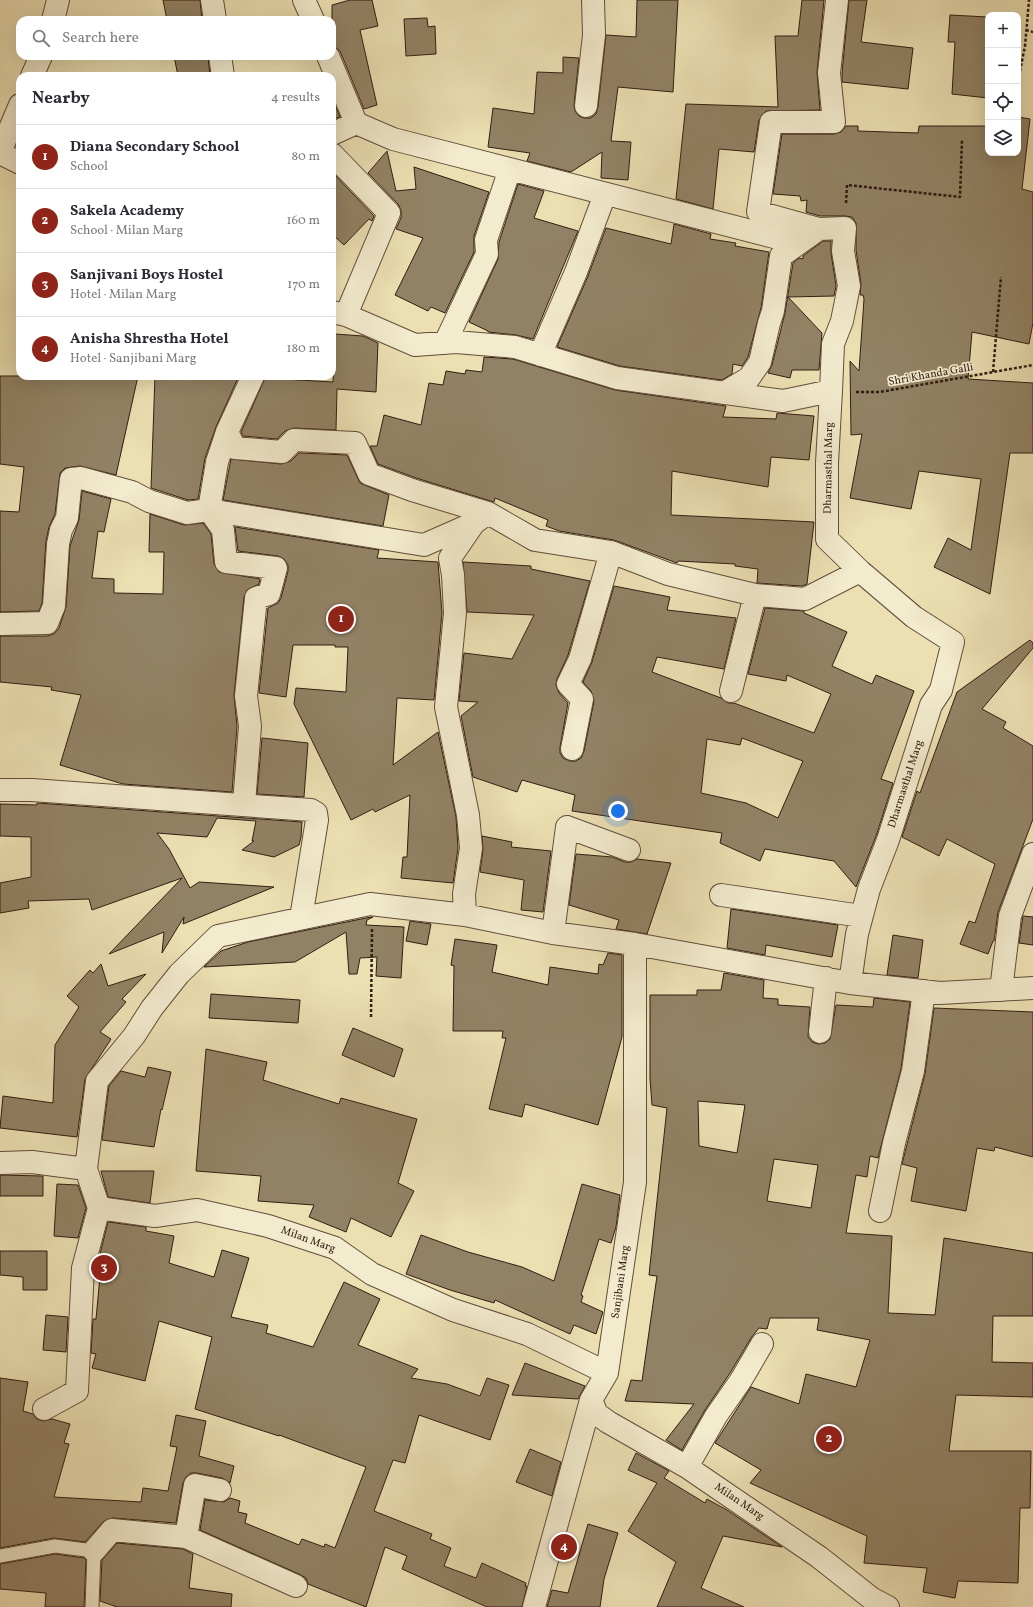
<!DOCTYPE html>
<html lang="en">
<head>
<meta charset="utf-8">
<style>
	body { margin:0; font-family:Vollkorn,serif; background:#f2f2f3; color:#2b2b33 }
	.controls { position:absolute; right:12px; top:12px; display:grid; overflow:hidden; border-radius:8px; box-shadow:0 4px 16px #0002 }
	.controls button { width:36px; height:36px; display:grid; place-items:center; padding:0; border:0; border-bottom:1px solid #e1e1e2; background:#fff; color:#2b2b33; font:20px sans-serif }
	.you { position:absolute; left:618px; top:811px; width:14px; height:14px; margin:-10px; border:3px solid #fff; border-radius:50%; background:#1a73e8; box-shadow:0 0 0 6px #1a73e833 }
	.badge { display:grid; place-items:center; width:26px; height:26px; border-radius:50%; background:#8f2418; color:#fff; font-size:13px; font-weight:700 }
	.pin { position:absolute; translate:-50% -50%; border:2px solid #fff; box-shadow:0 1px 4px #0006 }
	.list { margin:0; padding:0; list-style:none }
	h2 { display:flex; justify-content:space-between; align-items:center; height:52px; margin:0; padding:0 16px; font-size:17px }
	h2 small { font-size:13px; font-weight:400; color:#7c7c81 }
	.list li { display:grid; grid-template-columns:26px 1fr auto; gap:12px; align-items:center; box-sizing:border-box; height:64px; padding:0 16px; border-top:1px solid #e1e1e2 }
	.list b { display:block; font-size:15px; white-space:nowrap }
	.list p { margin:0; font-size:13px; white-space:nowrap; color:#7c7c81 }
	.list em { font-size:13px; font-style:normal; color:#7c7c81 }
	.icon { flex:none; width:22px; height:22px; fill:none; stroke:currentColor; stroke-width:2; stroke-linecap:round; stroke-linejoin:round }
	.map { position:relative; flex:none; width:1033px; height:1607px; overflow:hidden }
	.search { position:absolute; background:#fff; box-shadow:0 4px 16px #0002; left:16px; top:16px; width:320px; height:44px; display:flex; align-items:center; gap:10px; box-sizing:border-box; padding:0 14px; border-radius:12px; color:#7c7c81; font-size:15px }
	.panel { position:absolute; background:#fff; box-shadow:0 4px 16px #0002; left:16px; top:72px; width:320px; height:308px; border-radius:12px }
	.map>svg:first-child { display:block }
</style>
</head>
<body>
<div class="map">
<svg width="1033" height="1607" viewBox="0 0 1033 1607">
	<rect width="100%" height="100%" fill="#ece0b3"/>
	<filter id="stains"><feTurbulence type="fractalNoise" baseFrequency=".005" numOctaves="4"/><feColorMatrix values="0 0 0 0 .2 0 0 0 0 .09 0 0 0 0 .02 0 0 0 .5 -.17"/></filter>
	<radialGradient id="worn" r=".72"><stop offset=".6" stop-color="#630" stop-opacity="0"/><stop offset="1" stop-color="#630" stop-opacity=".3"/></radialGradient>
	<!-- building -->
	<path fill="#928265" stroke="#311d11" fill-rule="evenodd" d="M163,0h37l2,20h-35z
		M350,0h22l6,26 -18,4 17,75 -13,4 -24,-58 -8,-6v-40z
		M637,0h41l-5,92 -55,-5 -7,54 20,1 -3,38 -27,-2 1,-26 -31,20 -44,-11 3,-8 -42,-6 5,-39 41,6 3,-42 26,1v-16l16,1 -5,47 1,6 4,5 5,2h7l5,-4 2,-7 8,-72 30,2z
		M802,0h22l-7,72 3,38 -54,1 -7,9 -5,32 -35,-3 -6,60 -37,-10 10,-95 92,3 -3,-71h23z
		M849,0h18l-6,42 52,6 -5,41 -66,-7v-9z
		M950,15l38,2v81l-36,-4 3,-52h-7z
		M427,18l1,9 7,-1 1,28 -30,2 -2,-37z
		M174,56h34l2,20h-32z
		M332,98l8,19 -8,2z
		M1018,117l12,2 -8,70 11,3v131l-4,21 -57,-12 -4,47 65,4v70h-23l-20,141 -56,-27 14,-29 23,12 10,-71 -62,-8 -8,38 -61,-11 12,-64 -11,1 -1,-74 9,10 5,-72 -1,-4h-3l1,-11 -5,-34v-27l-4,-6 -7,-1h-25l-14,-4 1,-12 -6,1 -1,-5 -27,-2 9,-60h52l7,-2 5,-6h12v5l60,2 1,-7h69v27h30z
		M387,151l9,40 20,-2 -2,-22 75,25 -15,44v16l-29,61 -14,-6 -3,4 -33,-16 28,-57 -27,-9 5,-11v-8l-3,-6 -30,-31z
		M332,172l42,44 -2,5 -3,-2 -25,26 -12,-11z
		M518,184l26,7 -10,27 44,13 -45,108 -17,-4 -28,-3v-1l-19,-9 29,-63 1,-17z
		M674,224l37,10 -1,5 26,4 -1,3 34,6 -8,56 -13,49 -6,9 -9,-2 -1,10 -10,6 -102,-14 -63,-19 31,-71 18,-48 65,16z
		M823,241h8v12l5,33 -2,10 -46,1 34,36 -3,37h-27l-2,8 -22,-5 4,-8 13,-52 8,-50 6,-5 4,1v-3z
		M335,334l28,2 15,7 -2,49 -39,-3 -1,41 -42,-2 -9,3 -8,8 -34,-3 -2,-4 24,-54 68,4z
		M484,357l29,2 102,31 111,16 -3,11 53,2 1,-6 37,3 -5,44 -38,-3 -3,30 -96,-16 -1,44 143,7 -7,62 -5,2 -45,-3 1,-14 -23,-3v-2l-57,-3 -1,2 -63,-23 -55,-9 -13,-5 2,-6 -53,-22 -1,4 -78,-24 -38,-14 -8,-18h7l7,-31 37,10 8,-42 14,2 3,-14 19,3 1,-4 16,2z
		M0,376h138l-22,99 -36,-9 -15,2 -5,5 -5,41 -6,13 -3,14 -4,62 -3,8 -39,1v-101l19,1 5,-45 -24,-3z
		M155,376h81l-1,2h3l-22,49 -11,31 -7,41 -10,1 -37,-12z
		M299,453l48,2 13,28 29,12 -6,31 -160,-26 8,-41 50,5 10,-3z
		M82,491l29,8 -7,33 -6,-1 -6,47 22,1v14l49,1 1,-42h-15l1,-38 34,11 19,-2 8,11 3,30 5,8 41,7 -1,5 -12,6 -3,7 -10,98 3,31 -5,66 -109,-8 -63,-19 21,-70 -30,-5 1,-3 -52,-5v-46h47l7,-2 5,-6 7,-21 4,-61 9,-26z
		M235,527l144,23 -2,8 61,4 4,51 -8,87 -37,-2 -4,67 45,-33 18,85 2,31 -5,35 -52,-5 2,-21h4l3,-62 -35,17 -2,-3 -22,11 -57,-116 2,-16 50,4 2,-45h-13v-2h-42l-7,52 -27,-4 9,-85 10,-5 3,-5 7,-27v-6l-4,-6 -6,-3 -40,-5z
		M463,562l68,4v3l59,12 -22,74 -11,24 -1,6 3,8 9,10 -8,44v6l3,5 7,3h6l5,-3 3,-7 10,-50 -3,-10 -8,-9 9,-20 22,-76 56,11 -3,13 69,8 -12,51 -67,-12 -5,15 69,26 7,5h6l80,30 17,-39 -44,-19 -1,6 -38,-7 17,-66 39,3v2l43,19 -15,34 40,18 4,-9 38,16 -33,88 12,4 -17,53 -20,51 -22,-26 -69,-12 -5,12 -40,-18 2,-10 -150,-22 3,-16 -53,-15 -5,12 -44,-15 -12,-61 17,-14 -19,-1 5,-48 48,6 22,-44 -67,-3zM742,738l61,23 -25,57 -32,-15 -45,-10 6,-54 33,6z
		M1030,640l3,3v5l-51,61 24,13 -3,6 30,18v73l-35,93 -4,29h-1l-5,13 -28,-10 9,-23 6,2 20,-59 -48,-25 -8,17 -37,-19 15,-46 3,2 37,-101z
		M262,738l46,5 -4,54 -47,-3z
		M37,803l265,19 -1,15 -2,8 -25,12 -32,-7 12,-9h-2l4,-20 -39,-3 -10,19 -50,-4 12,16 21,39 9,-6 75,5 -91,37 1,-7 -22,36 2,-21 -55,22 73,-76 -90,32 -3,-11 -61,2 1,7 -29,5v-30l31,-6v-40l-31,-1v-32l37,1z
		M482,836l30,6 -1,5 40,4 -8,61 -22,-2 3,-30 -44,-8 3,-22z
		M576,854l36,3 13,5h6l6,-3 34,4 -24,71 -31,-5 3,-9 -50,-15z
		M731,909l107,16 -6,32 -66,-12 -1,10 -38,-7z
		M1023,916l10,1v28l-14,-2z
		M371,917h2l-6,3 -1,5 38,2 -3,51 -25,-2 1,-19 -17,1 -3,16h-8l-3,-42 -51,30 -91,5 17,-16 27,-9z
		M410,921l21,3 -4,21 -21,-4z
		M893,935l30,5 -5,38 -31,-3z
		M455,939l42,6 -5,27 56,13 2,-18 48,7 1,-10 4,1 5,-12 14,2v82l-24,88 -73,-21 -3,13 -33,-8 17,-71h-4l1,-7h-50l1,-65 -3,-1z
		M101,964l7,22 38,-12 -24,25 4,3 -26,30 11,7 -26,40 -8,58 -77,-9 3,-32 50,7 2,-58 24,-38 -12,-11 23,-26 3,3z
		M724,973l40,7 -1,18 15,1v6l32,2 -2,30 4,5 6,2 7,-1 5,-4 6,-34 37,2 1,-9 36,4 -9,67 -23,89 -8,-2 -3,21 -11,-2 -10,58 46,3 -4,77 47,2 9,-77 89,15v63h-40l-1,46 41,1v34l-77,-2 -7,56h82l-1,57h-10l-2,75 -60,-2 -3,17 -32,-6 4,-24 -63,-5 3,-27 -117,-53 11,-13 -46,-27 36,-56 48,17 7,-30 50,13 14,-47 -53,-10 2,-12h-49l-3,11 -8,-1 -8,10 -21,35 -25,37 -23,40 -16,-10 28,-36 -69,-3 6,-21 11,1 15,-105 -8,-1 18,-167 -15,-3 -2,-26v-84h47v-5h24zM698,1101l47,4 -8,48 -38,-7zM774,1159l44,6 -7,43 -44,-7z
		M211,994l89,6 -2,23 -89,-5z
		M934,1008l99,4v145l-38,-10 -1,4 -17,-3 -11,63 -55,-10 6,-33 -15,-4 23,-90z
		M353,1028l50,21 -9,28 -52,-22z
		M206,1049l61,13 -4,18 76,24 2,-6 76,21 -19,64 16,8 -23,46 -40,-19 -5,14 -37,-15 5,-12 -56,-4 3,-25 -65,-5z
		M148,1067l23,5 -9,38 -1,-1 -7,38 -52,-7 7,-54 12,-15 24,6z
		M101,1171h53l-4,32 -42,-6z
		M0,1175l43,1v20h-43z
		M57,1184l21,1 8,23 -8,30 -24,-2z
		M582,1184l38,11 -4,32 -5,16 -12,-4 -18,56 2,1 -2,6 22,10 -7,22 -22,-9 -4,9 -75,-34 -1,3 -44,-13 -44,-16 15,-39 47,17 54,15 32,14z
		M108,1222l38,5v4l28,5 -5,27 45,14 8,-27 27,8 -18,59 37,8 -2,8 47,14 31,-65 36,17 -22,46 60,24 -7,9 36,6 33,12 7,-18 22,7 -19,55 -71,-25 -14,48 -12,-3 -19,51 58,23 -2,5 21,9 -7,18 32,12 6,-15 44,20 -1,3h2l-5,21h-35l-85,-38 5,-13 -22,-9 -19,60 -58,-23 -2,-6 -5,-3 -101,-45 5,-30 19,2 6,-4 10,3 -2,11 9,2 -2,9 54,22 3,-6 22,8 1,-3 10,4 31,-81 -87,-32v1l-84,-27 17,-72 -53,-16 -14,60 -53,-13 4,-14 -5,-1 2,-34h3l6,-64 -2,-1z
		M0,1251h47v39h-24v-13l-23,-2z
		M46,1315l22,2 -2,35 -23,-2z
		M525,1363l60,23 -7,13 -66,-4z
		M0,1378l28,4 -5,29 10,3 4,5 6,2 9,-2 18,5 -6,19 5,1 -15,53 87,5 2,-14 25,3 9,-44 -7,-1 6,-31 30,6 -7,35 35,10 -4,17 -8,-5 -25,-5h-6l-5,4 -3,6 -7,40 -63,-5 -10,4 -18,20 -31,-4 -54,10z
		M530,1449l31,13 -9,34 -36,-14z
		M636,1453l33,18 -5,7 41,25 2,-4 20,11 55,37 -59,-11 -22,52 43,19h-87l19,-45 -48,-31 29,-48 -29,-13z
		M588,1524l30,9 -14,46 -4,28h-53l5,-17 16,3z
		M117,1543l66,6 10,5 -4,34 43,6 -1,13h-114l-17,-6 2,-41z
		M55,1554l29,4 2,2 -2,47h-39l1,-14 -46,-4v-25z"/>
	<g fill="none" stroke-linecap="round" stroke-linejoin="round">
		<!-- lane casing -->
		<g stroke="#604e3a" stroke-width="15">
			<path id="lane" d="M0,1556l55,-10 39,5 -2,56"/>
		</g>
		<!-- street casing -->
		<g stroke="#604e3a" stroke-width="24">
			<path id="street" d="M212,0l3,20
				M304,0l9,20
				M53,20l5,-20
				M220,56l3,20
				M328,56l28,67 37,16 381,98 45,-8 26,-1 -2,23 6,35 -7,35 -9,23 -2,47
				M32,76l9,-20
				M586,106l8,-71 -1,-35
				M332,134l24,-11
				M0,152l20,-47
				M0,153l20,10
				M332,154l57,59 -43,102
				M332,312l14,3 69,30 41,-3 59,5 102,31 166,23 48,-10 -4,72v76l33,32 54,46 39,25 -12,48 -10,15 -43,135 -19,49 -12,45 -7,49
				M445,343l42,-89 -1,-14 24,-71
				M540,355l36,-83 29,-78
				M253,376l-26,56 -10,30 -8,48 215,35 50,-22
				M724,393l25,-15 11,-16 9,-39 4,-12 8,-55 38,-27 -61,-17 13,-90h63l-5,-49 8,-73
				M227,432l8,16 47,4 12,-12 61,3 14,31 43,16 76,23 47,27 76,12 57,22 87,21 50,4 55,-28
				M0,624l47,-1 7,-17 4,-62 3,-14 6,-12 4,-39 10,-1 51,14 17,9 38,12 22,-3 14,20 3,32 50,6 -7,26 -13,4 -10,98 4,30 -6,78
				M731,691l24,-96
				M572,749l10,-50 -14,-15 12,-25 31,-107
				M0,790h32l279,20 5,3 1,7 -16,98
				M721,895l140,21
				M465,915l-1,-21 7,-46 -3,-33 -22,-108 9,-94 -2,-38 -3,-17 24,-35 14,-10
				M553,933l14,-106 62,23
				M1001,990l9,-74 23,-62
				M820,1032l6,-54
				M0,1163l32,-1 54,7
				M880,1211l14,-68 19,-72 11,-80
				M607,1373l-80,-39 -74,-24 -81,-36 -37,-26 -67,-22 -71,-16 -42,6 -56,-8 -13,-39 11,-88 37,-45 18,-28 27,-34 39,-38 152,-32 95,11 88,18 82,11 215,39 90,10 93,-5
				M591,1400l6,14 11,8 79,45 132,90 52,41 17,9
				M44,1409l33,-18 6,-123 16,-60
				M687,1467l29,-51 25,-36 21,-36
				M186,1537l110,49
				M94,1551l18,-21 74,7 9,-52 25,5
				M534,1607l57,-207 16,-27 28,-191v-238"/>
		</g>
		<!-- path -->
		<path stroke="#311d11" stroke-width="2.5" stroke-dasharray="3 2" stroke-linecap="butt" d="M1026,30l7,2
			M1018,81l7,-35 4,-46
			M846,203l1,-18 113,12 2,-58
			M993,372l8,-95
			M856,392h24l153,-27
			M371,1017l1,-88"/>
		<!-- lane -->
		<use href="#lane" stroke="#f3ebce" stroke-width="13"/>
		<!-- street -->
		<use href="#street" stroke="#f3ebce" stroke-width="22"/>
	</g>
	<g text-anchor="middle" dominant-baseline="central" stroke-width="3.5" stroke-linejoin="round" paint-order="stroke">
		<!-- street labels -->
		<g font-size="11" fill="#311d11" stroke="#f3ebce">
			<text transform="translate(931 375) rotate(-10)">Shri Khanda Galli</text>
			<text transform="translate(829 468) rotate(-89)">Dharmasthal Marg</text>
			<text transform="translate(906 784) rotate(-72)">Dharmasthal Marg</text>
			<text transform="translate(308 1240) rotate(20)">Milan Marg</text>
			<text transform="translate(621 1282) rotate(-82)">Sanjibani Marg</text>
			<text transform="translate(739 1502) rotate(34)">Milan Marg</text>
		</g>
	</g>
	<rect width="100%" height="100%" filter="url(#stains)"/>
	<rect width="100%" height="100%" fill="url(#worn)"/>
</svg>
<div class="controls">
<button>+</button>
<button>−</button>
<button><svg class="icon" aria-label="locate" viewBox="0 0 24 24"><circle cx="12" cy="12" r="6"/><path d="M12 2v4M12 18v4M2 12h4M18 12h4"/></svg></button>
<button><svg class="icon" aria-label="layers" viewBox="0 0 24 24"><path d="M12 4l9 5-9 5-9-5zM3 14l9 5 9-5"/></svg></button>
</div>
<div class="you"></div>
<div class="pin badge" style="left:341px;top:619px">1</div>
<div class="pin badge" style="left:829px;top:1439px">2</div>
<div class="pin badge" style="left:104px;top:1268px">3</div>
<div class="pin badge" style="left:564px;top:1547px">4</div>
<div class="search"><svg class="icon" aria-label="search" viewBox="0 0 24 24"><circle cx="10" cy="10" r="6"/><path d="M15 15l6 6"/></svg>Search here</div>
<section class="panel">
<h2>Nearby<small>4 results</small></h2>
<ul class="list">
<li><span class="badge">1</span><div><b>Diana Secondary School</b><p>School</p></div><em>80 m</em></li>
<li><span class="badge">2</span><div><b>Sakela Academy</b><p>School · Milan Marg</p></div><em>160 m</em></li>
<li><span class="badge">3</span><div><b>Sanjivani Boys Hostel</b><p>Hotel · Milan Marg</p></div><em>170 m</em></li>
<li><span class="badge">4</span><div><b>Anisha Shrestha Hotel</b><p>Hotel · Sanjibani Marg</p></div><em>180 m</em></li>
</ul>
</section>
</div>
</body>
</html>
